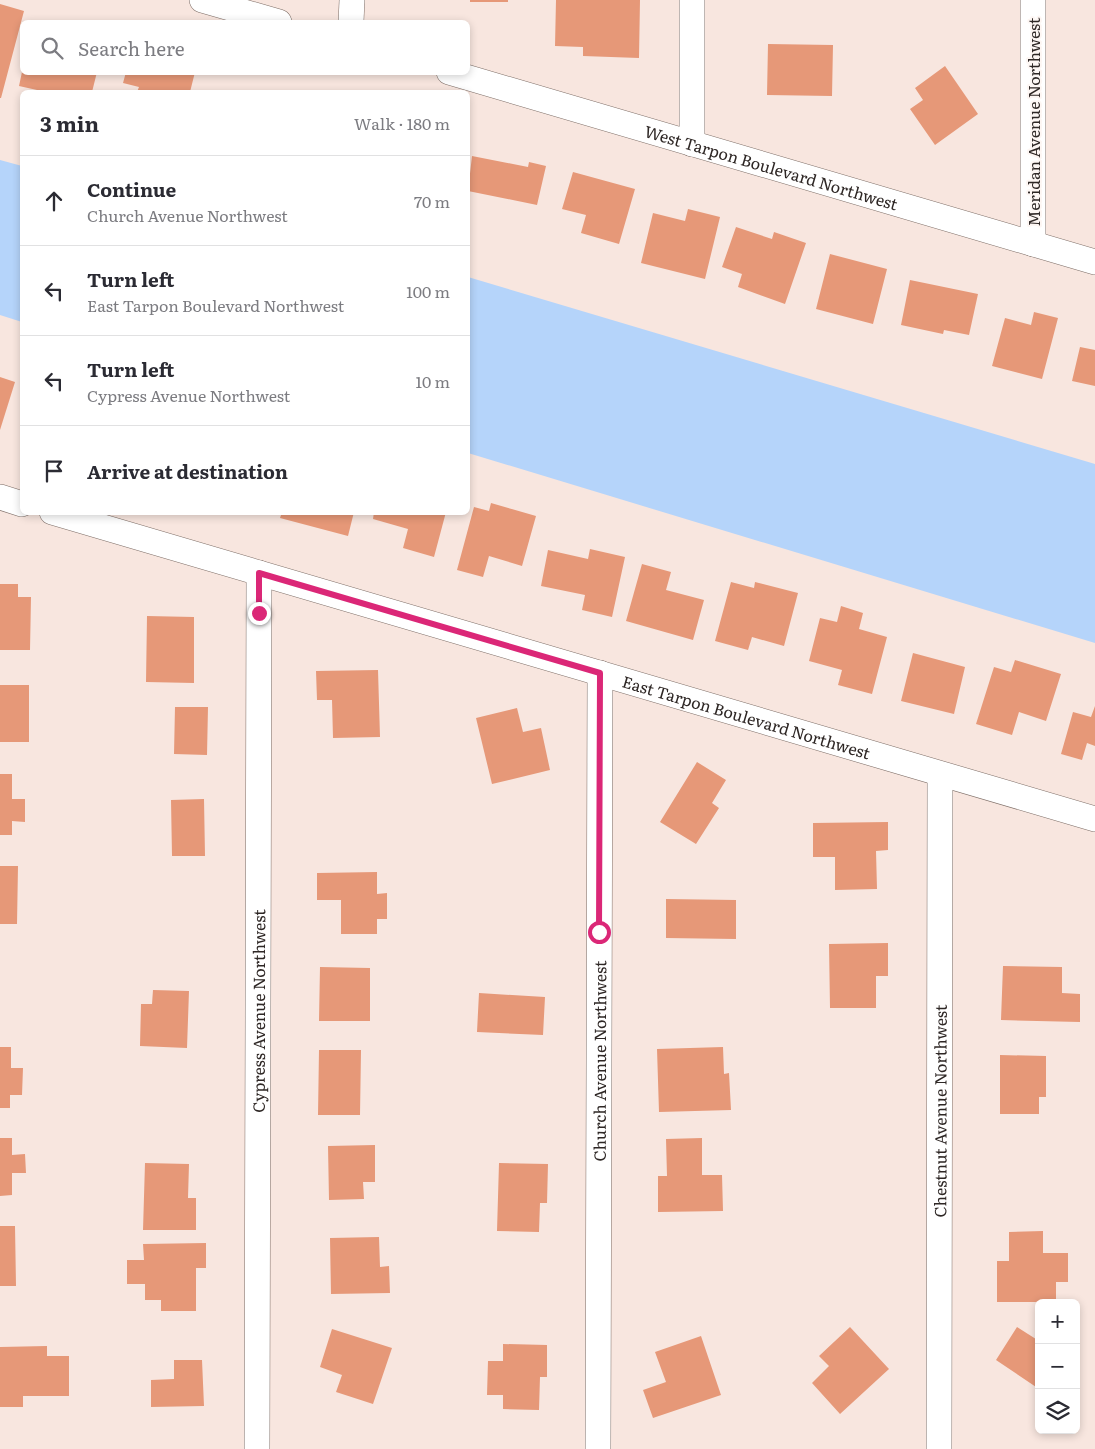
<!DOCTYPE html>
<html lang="en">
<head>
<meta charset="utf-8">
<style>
	body { margin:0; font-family:Literata,serif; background:#f7f7f7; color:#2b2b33 }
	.controls { position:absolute; right:15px; bottom:15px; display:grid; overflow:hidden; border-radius:8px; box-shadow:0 2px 8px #0003 }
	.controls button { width:45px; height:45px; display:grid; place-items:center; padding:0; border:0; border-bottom:1px solid #e1e1e2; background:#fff; color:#2b2b33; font:25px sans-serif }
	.stop { position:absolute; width:15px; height:15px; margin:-11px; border:4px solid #db2777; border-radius:50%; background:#fff }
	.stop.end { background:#db2777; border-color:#fff; box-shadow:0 1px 5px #0008 }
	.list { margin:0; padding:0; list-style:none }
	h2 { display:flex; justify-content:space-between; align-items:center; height:65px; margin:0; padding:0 20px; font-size:21px }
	h2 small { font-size:16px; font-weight:400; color:#7c7c81 }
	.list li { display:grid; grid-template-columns:32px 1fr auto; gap:15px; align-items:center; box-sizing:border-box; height:90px; padding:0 20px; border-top:1px solid #e1e1e2 }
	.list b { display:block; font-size:19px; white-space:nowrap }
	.list p { margin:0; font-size:16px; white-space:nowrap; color:#7c7c81 }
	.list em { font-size:16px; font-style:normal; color:#7c7c81 }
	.icon { flex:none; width:28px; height:28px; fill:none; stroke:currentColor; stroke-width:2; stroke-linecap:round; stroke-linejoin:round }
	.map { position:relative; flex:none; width:1095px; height:1449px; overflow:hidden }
	.search { position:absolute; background:#fff; box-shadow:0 2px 8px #0003; left:20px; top:20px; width:450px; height:55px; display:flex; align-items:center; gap:12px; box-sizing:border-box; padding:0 18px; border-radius:8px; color:#7c7c81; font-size:19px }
	.panel { position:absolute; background:#fff; box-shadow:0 2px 8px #0003; left:20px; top:90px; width:450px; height:425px; border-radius:8px }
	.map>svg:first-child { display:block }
</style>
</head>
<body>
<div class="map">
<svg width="1095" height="1449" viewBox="0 0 1095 1449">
	<rect width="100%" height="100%" fill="#f8e6df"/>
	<!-- water -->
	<path fill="#b5d4fa" d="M0,160l22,6v156l-22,-7z
		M468,277l627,187v179l-627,-190z"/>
	<!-- building -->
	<path fill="#e69878" d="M470,0h38v2h-38z
		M556,0h84l-1,58 -56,-2v-9l-28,-1z
		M0,4l24,7 -23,87h-1z
		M768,44l65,1 -1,51 -65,-1z
		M945,66l33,48 -43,31 -25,-36 13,-9 -8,-12z
		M22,72h75l-5,20h-46l-27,-6z
		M126,72h69l-5,20h-53l2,-5 -16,-4z
		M472,156l56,11 1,-5 17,4 -9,39 -69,-14z
		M573,172l62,17 -16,55 -38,-11 5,-18 -24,-6z
		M688,209l32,8 -15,62 -64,-16 12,-50 32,8z
		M736,227l36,12 2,-7 32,11 -21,61 -47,-17 4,-13 -20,-7z
		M830,254l57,15 -14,55 -57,-15z
		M910,280l68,14 -9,41 -25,-5 -1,4 -42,-9z
		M1034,312l24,6 -16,61 -50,-13 13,-48 26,7z
		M1080,347l15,3v36l-23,-5z
		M0,377l15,5 -15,48z
		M491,503l45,13 -14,50 -33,-10 -6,21 -26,-7 17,-63 15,4z
		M282,512h72l-6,24 -68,-18z
		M374,512h72l-12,45 -31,-9 5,-19 -35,-10z
		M590,549l35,8 -13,60 -30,-7 3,-15 -44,-9 7,-36 40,9z
		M642,564l29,8 -5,18 38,10 -11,40 -67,-19z
		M731,582l23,6 1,-6 43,11 -14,53 -32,-9 -4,13 -33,-9z
		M0,584h18v13h13l-1,53h-30z
		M841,606l22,7 -4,16 28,8 -15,57 -34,-9 4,-15 -33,-9 11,-43 17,4z
		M147,616l47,1v66l-48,-1z
		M913,653l52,14 -11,47 -53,-13z
		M1015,660l46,14 -15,47 -27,-9 -7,23 -36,-11 18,-57 17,5z
		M378,670l2,67 -47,1 -1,-38h-15l-1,-29z
		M0,685h29v57h-29z
		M1095,706v40l-8,-3 -5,17 -21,-6 12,-42 18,5z
		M175,707h33l-1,48 -33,-1z
		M517,708l6,24 18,-4 9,42 -58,14 -16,-66z
		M697,762l29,18 -14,23 7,5 -23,36 -36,-22z
		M0,774h12v25h13v23l-13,-1v14h-12z
		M204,799l1,57h-33l-1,-56z
		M888,822v28l-12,1 1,38 -42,1v-33h-22v-34z
		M0,866h18l-1,58h-17z
		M377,872v22l10,-1v26h-10v15h-36v-34h-24v-27z
		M666,899l70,1v39l-70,-1z
		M888,943v33h-12v32h-46l-1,-64z
		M1003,966l59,1v26l18,1v28l-79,-2z
		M320,967l50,1v53h-51z
		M153,990l36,1 -2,57 -47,-2 1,-42h11z
		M479,993l66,4 -2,38 -66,-3z
		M0,1047h11v21h12l-1,27h-12v13h-10z
		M723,1047l1,27 5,-1 2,37 -72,2 -2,-63z
		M319,1050h42l-1,65h-42z
		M1000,1055l46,1v41h-7v17h-39z
		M0,1138h12v17l13,-1 1,19h-14v22l-12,1z
		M702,1138v37h20l1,36 -65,1v-36h9l-1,-37z
		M375,1145v37h-12l1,17 -35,1 -1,-54z
		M145,1163l44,1 -1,34h8v32h-53z
		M499,1163l49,1 -1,39h-7l-1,29 -42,-1z
		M0,1226h15l1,60h-16z
		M1043,1231v22h25v29h-12v20h-59v-41h12v-29z
		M379,1237l1,30 9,-1 1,27 -59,1 -1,-56z
		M206,1243v25h-10v43h-35v-11h-16v-16h-18v-24h17l-1,-16z
		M850,1327l39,42 -49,45 -28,-31 17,-17 -10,-10z
		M1017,1327l22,14v48l-43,-29z
		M332,1329l60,19 -19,56 -37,-12 6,-17 -22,-8z
		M701,1336l20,59 -68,23 -10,-28 23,-8 -11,-30z
		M503,1344l44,1v32h-7l-1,33 -36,-1v-14h-16l1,-34h15z
		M47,1346v10h22v40h-46v11h-23v-60z
		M174,1360h28l2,46 -53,1v-27l23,-1z"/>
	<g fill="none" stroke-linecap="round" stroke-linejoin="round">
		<!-- street casing -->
		<g stroke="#7d6d66" stroke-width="26">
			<g id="street">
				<path d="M202,0l77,22"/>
				<path d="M351,22l1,-22"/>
				<path id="s1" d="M449,72l646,190"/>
				<path d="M692,144v-144"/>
				<path d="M1033,244v-244"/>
				<path d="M0,497l22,7"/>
				<path id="s2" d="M52,512l1043,307"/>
				<path id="s3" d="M257,1449l2,-876"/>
				<path id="s4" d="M598,1449l2,-776"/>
				<path id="s5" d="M939,1449l1,-675"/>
			</g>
		</g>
		<!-- street -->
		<use href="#street" stroke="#fff" stroke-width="25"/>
	</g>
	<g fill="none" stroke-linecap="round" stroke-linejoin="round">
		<!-- route -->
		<path stroke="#db2777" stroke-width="6" d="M259,613v-40l341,100 -1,259"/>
	</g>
	<g text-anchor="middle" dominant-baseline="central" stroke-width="4" stroke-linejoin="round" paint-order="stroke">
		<!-- street labels -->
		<g font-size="16" fill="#2e2725" stroke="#fdf6f3">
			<text transform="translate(1033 122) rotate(-90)">Meridan Avenue Northwest</text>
			<text stroke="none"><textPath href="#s1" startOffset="336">West Tarpon Boulevard Northwest</textPath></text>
			<text stroke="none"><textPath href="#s2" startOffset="724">East Tarpon Boulevard Northwest</textPath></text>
			<text stroke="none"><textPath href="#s3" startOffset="438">Cypress Avenue Northwest</textPath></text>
			<text stroke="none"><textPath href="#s4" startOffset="388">Church Avenue Northwest</textPath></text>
			<text stroke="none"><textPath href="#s5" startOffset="338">Chestnut Avenue Northwest</textPath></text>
		</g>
	</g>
</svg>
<div class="controls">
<button>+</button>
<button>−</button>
<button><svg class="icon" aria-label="layers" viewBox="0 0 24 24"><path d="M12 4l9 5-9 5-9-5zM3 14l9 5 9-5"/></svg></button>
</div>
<div class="stop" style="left:599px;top:932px"></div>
<div class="stop end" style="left:259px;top:613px"></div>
<div class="search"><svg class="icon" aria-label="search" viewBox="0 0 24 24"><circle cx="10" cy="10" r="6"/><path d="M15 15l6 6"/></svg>Search here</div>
<section class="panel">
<h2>3 min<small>Walk · 180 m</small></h2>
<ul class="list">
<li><svg class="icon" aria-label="ahead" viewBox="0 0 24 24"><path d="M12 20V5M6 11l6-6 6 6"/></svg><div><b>Continue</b><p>Church Avenue Northwest</p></div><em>70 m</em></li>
<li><svg class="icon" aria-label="left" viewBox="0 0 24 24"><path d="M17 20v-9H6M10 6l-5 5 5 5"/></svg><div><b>Turn left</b><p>East Tarpon Boulevard Northwest</p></div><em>100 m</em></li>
<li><svg class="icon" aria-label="left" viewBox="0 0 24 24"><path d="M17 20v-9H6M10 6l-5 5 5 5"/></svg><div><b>Turn left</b><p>Cypress Avenue Northwest</p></div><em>10 m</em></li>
<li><svg class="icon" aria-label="arrive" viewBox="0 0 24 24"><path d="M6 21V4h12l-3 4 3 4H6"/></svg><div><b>Arrive at destination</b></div></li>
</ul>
</section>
</div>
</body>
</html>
